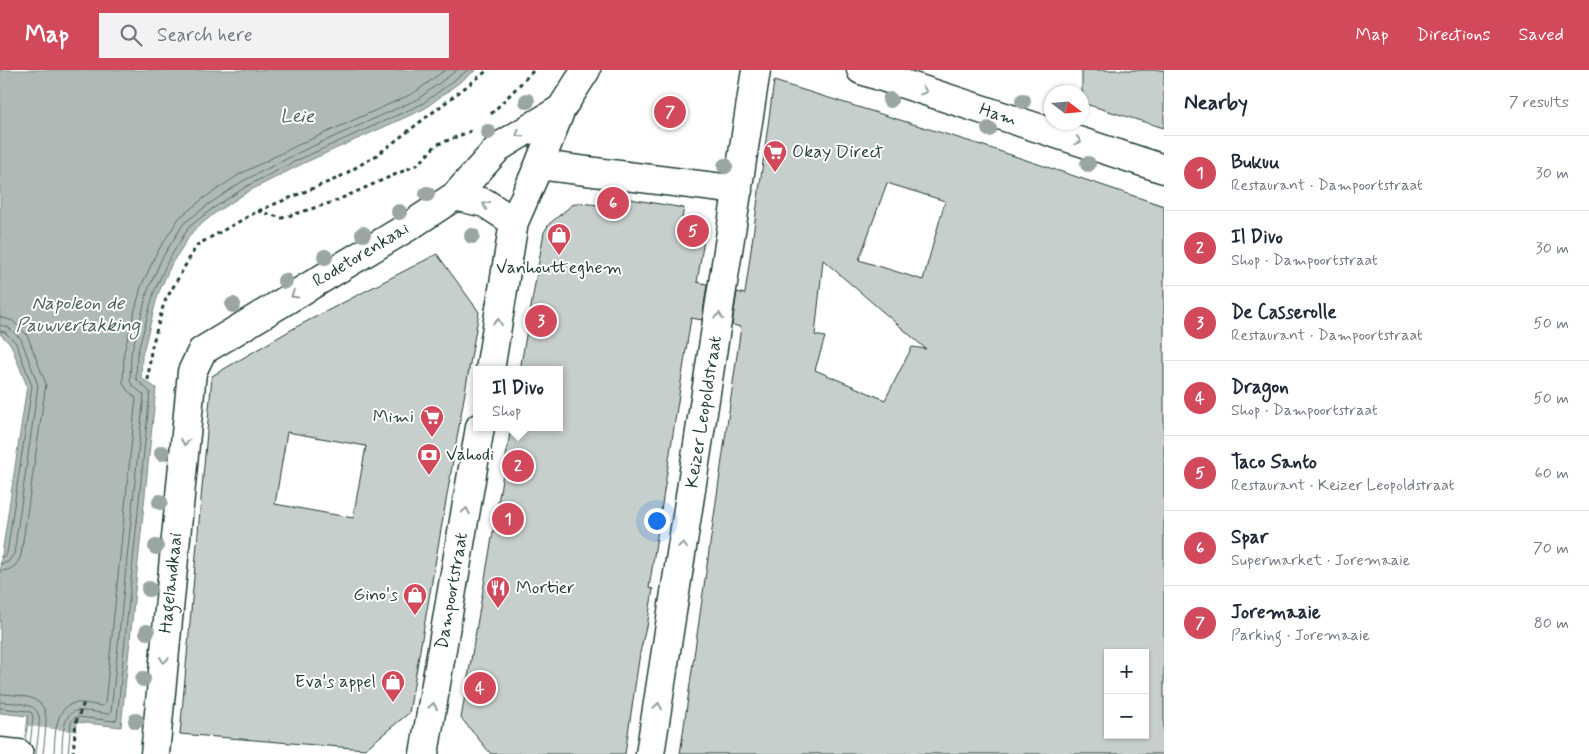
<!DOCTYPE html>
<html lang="en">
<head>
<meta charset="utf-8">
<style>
	body { margin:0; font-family:Mynerve,sans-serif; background:#f2f2f3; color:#1f2937 }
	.controls { position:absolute; right:15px; bottom:15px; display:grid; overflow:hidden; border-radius:0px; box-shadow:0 1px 4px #0004 }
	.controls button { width:45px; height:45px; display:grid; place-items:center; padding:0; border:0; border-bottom:1px solid #e0e1e3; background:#fff; color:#1f2937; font:25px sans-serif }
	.compass { position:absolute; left:1044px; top:15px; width:45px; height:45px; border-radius:50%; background:#fff; box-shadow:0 1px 4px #0004; rotate:106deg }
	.you { position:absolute; left:656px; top:450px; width:18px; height:18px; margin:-12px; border:4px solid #fff; border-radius:50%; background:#1a73e8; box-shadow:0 0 0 8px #1a73e833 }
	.badge { display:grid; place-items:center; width:32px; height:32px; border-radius:50%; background:#d1495b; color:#fff; font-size:16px; font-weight:700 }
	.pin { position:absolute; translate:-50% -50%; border:2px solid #fff; box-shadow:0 1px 5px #0006 }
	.popup { position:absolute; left:473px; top:296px; width:90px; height:65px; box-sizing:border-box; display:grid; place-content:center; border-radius:0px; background:#fff; filter:drop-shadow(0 1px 4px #0005); font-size:16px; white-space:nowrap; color:#747a83 }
	.popup b { font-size:19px; color:#1f2937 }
	.popup::after { content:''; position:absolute; left:50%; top:100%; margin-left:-10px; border:10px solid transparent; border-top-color:#fff }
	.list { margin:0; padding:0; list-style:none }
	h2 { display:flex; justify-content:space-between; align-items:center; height:65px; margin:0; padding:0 20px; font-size:21px }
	h2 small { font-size:16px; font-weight:400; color:#747a83 }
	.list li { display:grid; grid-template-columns:32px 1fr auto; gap:15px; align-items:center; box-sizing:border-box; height:75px; padding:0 20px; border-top:1px solid #e0e1e3 }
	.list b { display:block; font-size:19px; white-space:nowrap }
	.list p { margin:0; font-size:16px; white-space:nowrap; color:#747a83 }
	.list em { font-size:16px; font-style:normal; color:#747a83 }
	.icon { flex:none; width:28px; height:28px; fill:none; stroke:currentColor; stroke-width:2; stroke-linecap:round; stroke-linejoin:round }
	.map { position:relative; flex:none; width:1164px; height:684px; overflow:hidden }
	header { display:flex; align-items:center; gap:30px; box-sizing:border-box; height:70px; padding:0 25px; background:#d1495b; color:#fff }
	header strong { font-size:24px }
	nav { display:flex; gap:28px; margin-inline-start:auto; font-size:18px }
	.search { width:350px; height:45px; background:#f2f2f3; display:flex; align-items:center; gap:12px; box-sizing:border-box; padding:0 18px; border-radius:0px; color:#747a83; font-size:19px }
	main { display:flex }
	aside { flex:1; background:#fff }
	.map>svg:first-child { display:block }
</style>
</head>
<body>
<header>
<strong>Map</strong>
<div class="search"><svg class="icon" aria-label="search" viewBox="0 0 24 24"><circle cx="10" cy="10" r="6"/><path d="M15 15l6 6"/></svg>Search here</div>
<nav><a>Map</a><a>Directions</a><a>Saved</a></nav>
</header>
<main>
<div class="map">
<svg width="1164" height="684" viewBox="0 0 1164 684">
	<rect width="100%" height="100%" fill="#fff"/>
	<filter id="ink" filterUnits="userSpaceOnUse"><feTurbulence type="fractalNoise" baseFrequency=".02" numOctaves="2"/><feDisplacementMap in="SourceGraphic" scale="10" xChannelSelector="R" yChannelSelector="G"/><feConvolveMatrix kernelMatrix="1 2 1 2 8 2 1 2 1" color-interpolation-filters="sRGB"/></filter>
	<g filter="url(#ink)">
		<!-- water -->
		<path fill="#afbab7" stroke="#758883" d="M0,0h476l-52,39 -120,54 -55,28 -34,22 -22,18 -21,32 -14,31 -16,62 -1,22 15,10 -35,339 -44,-5 -4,32h-49l4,-38 -28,-3v-145l27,-182 -16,-41 -11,-11z"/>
		<!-- pier -->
		<path fill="#fff" d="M28,656l50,6 -3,22h-51z"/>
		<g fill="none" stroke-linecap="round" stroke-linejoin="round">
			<!-- shore -->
			<path stroke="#596f68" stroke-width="1" d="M0,247l13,4 14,14 19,49 -25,171c-3,10 -10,16 -21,16
				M0,255l8,2 13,12 17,46 -24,169 -6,8 -8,2
				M0,261l5,1 11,11 16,43 -25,167 -2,3 -5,1
				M0,624c53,2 48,14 43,60
				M0,632c49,2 40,10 36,52
				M0,638l28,3 4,2 1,5 -3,27
				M54,684c1,-16 0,-47 21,-51 8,-1 18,2 27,3l3,-2 31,-306 -9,-8 -4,-7 1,-31 17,-65 15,-33 23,-36 25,-20 36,-24 56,-28 118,-53 31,-23
				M62,684c0,-11 0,-41 14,-43 10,-1 23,2 33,3l2,-2 33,-317 -11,-9 -3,-5 1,-27 17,-64 14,-32 22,-35 25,-19 34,-23 57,-29 118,-53 39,-29
				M68,684l3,-32 3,-4 4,-1 36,4 3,-2 33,-327 -14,-13 1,-24 17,-63 14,-31 21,-34 23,-18 35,-23 55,-28 120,-54 46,-34"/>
		</g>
		<!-- building -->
		<path fill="#c7cfcc" stroke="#1f3d34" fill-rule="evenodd" d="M1082,0h82v58l-82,-25z
			M774,11l207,64 183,61v548h-484l61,-427 -9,-2 5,-33 8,2zM887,113l58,18 -22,79 -64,-20zM823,190l103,89 -14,-2 -27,53 -70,-30 10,-33 -10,-2zM1108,583h37v82h-37z
			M600,124l84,14 -2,10 25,4 -10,60 10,2 -5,36 -11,-2 -42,270 4,1 -6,38h-1l-6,26 -15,101h-134l-30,-36 50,-291h48v-57h-39l24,-138 5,-8 23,-19 7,-2 20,2z
			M437,184l42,58 -70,401 -44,36 -185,-15 32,-358 84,-49zM287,362l79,14 -13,72 -78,-14z"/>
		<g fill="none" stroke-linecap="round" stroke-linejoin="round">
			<!-- minor casing -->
			<g stroke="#1f3d34" stroke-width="31">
				<path id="minor" d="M861,0l303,99
					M539,95l199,25
					M455,126l30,7 29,19
					M490,300l24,-148 25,-57 22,-56 25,-39
					M0,682l19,2
					M155,684l37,-382 10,-21 209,-126 44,-29 44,-49 62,-38
					M424,684l56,-327
					M650,684l106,-684"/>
			</g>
			<!-- path -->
			<path stroke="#1f3d34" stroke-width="3" stroke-dasharray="4 4" stroke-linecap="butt" d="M491,44l43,-44
				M258,141l24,7 51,-16 86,-38 17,-19 35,-14
				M148,310l3,-30 13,-47 33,-58 61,-34 80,-33 39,-23 111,-85
				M73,684l3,-32 9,-22"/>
			<!-- minor -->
			<use href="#minor" stroke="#fff" stroke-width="28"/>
		</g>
		<!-- trees -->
		<g fill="#99a6a3">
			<circle cx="890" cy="30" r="8"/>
			<circle cx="527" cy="31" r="8"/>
			<circle cx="1023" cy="31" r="8"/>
			<circle cx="989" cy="59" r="8"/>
			<circle cx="488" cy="62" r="8"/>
			<circle cx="1088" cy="94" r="8"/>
			<circle cx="725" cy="96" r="8"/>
			<circle cx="427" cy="124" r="8"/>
			<circle cx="399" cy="142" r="8"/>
			<circle cx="363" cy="164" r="8"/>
			<circle cx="472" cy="166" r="8"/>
			<circle cx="325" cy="187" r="8"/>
			<circle cx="285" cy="211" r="8"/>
			<circle cx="233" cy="235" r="8"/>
			<circle cx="162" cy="383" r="8"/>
			<circle cx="160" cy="432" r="8"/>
			<circle cx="156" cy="477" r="8"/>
			<circle cx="149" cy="519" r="8"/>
			<circle cx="147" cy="562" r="8"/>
			<circle cx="143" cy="609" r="8"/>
			<circle cx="136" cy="651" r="8"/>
		</g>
		<!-- one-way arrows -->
		<defs><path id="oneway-chevron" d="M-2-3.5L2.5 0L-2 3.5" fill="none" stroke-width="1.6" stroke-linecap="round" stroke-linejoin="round" transform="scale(1.25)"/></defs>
		<g stroke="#8f9e9a">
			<use href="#oneway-chevron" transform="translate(924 21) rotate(18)"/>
			<use href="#oneway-chevron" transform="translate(519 64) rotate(148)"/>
			<use href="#oneway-chevron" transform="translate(1078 71) rotate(18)"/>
			<use href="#oneway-chevron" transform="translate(486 135) rotate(-155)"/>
			<use href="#oneway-chevron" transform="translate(294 225) rotate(149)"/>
			<use href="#oneway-chevron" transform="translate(719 246) rotate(-81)"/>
			<use href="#oneway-chevron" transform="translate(498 252) rotate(-81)"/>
			<use href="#oneway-chevron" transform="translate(185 372) rotate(95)"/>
			<use href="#oneway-chevron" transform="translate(466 441) rotate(-80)"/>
			<use href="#oneway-chevron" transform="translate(683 475) rotate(-81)"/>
			<use href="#oneway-chevron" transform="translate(164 590) rotate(96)"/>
			<use href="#oneway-chevron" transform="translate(433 636) rotate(-80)"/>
			<use href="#oneway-chevron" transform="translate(658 636) rotate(-81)"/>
		</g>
	</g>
	<!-- icons -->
	<defs>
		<g id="supermarket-pin" transform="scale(1.25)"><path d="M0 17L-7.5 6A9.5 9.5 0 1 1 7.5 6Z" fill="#d1495b" stroke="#fff"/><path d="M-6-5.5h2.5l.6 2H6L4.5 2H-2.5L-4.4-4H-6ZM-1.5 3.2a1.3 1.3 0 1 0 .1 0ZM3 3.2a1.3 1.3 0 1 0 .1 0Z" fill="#fff"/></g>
		<g id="shop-pin" transform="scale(1.25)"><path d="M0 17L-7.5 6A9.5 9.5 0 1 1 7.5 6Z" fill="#d1495b" stroke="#fff"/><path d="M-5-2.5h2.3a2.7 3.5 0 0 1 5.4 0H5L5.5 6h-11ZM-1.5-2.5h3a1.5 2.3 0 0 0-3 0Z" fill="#fff"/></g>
		<g id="bank-pin" transform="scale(1.25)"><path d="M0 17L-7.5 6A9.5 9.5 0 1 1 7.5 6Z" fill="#d1495b" stroke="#fff"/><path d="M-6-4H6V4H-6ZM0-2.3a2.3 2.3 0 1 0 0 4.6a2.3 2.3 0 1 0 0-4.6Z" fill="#fff"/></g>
		<g id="restaurant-pin" transform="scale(1.25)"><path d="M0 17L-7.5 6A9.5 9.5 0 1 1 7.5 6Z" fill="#d1495b" stroke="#fff"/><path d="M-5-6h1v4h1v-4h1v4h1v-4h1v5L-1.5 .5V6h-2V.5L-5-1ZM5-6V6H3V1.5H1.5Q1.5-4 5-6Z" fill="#fff"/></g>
	</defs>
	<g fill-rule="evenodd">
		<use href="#supermarket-pin" x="775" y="82"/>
		<use href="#shop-pin" x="559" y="165"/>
		<use href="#supermarket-pin" x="432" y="347"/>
		<use href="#bank-pin" x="429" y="385"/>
		<use href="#restaurant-pin" x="498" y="518"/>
		<use href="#shop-pin" x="415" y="525"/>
		<use href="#shop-pin" x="393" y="612"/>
	</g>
	<g text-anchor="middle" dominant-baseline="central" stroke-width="4" stroke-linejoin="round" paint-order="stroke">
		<!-- street labels -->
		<g font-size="18" fill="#1f3d34" stroke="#fff">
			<text transform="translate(998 45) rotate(18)">Ham</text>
			<text transform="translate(361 185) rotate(-31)">Rodetorenkaai</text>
			<text transform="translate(704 342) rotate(-81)">Keizer Leopoldstraat</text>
			<text transform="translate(171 513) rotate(-84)">Hagelandkaai</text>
			<text transform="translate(452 521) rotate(-80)">Dampoortstraat</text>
		</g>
		<!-- poi labels -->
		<g font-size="18" fill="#1f3d34" stroke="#fff" text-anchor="start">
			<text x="792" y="82">Okay Direct</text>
			<text x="559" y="198" text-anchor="middle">Vanhoutteghem</text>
			<text x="414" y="347" text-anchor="end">Mimi</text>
			<text x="446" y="385">Vahodi</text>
			<text x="516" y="518">Mortier</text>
			<text x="398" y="525" text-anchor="end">Gino's</text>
			<text x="376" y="612" text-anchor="end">Eva's appel</text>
		</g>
		<!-- water labels -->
		<g font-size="19" font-style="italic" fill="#4a625b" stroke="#fff">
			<text x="297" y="46">Leie</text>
			<text x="78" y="233">Napoleon de<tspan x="78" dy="22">Pauwvertakking</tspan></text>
		</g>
	</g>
</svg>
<div class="controls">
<button>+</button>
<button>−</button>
</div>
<svg class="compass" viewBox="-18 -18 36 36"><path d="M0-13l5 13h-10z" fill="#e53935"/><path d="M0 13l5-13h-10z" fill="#747a83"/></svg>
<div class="you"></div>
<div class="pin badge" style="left:508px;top:449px">1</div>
<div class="pin badge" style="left:518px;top:396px">2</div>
<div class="popup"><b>Il Divo</b>Shop</div>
<div class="pin badge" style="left:541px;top:251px">3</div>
<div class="pin badge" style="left:480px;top:618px">4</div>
<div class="pin badge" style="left:693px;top:161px">5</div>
<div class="pin badge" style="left:613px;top:133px">6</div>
<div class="pin badge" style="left:670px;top:42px">7</div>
</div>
<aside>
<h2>Nearby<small>7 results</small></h2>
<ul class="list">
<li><span class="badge">1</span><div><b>Bukuu</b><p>Restaurant · Dampoortstraat</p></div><em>30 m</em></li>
<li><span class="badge">2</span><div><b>Il Divo</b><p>Shop · Dampoortstraat</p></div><em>30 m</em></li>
<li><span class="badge">3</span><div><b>De Casserolle</b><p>Restaurant · Dampoortstraat</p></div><em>50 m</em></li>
<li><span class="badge">4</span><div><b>Dragon</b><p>Shop · Dampoortstraat</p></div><em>50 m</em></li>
<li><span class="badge">5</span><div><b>Taco Santo</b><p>Restaurant · Keizer Leopoldstraat</p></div><em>60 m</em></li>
<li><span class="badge">6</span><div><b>Spar</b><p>Supermarket · Joremaaie</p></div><em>70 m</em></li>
<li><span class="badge">7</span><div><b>Joremaaie</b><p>Parking · Joremaaie</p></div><em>80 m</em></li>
</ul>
</aside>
</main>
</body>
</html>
